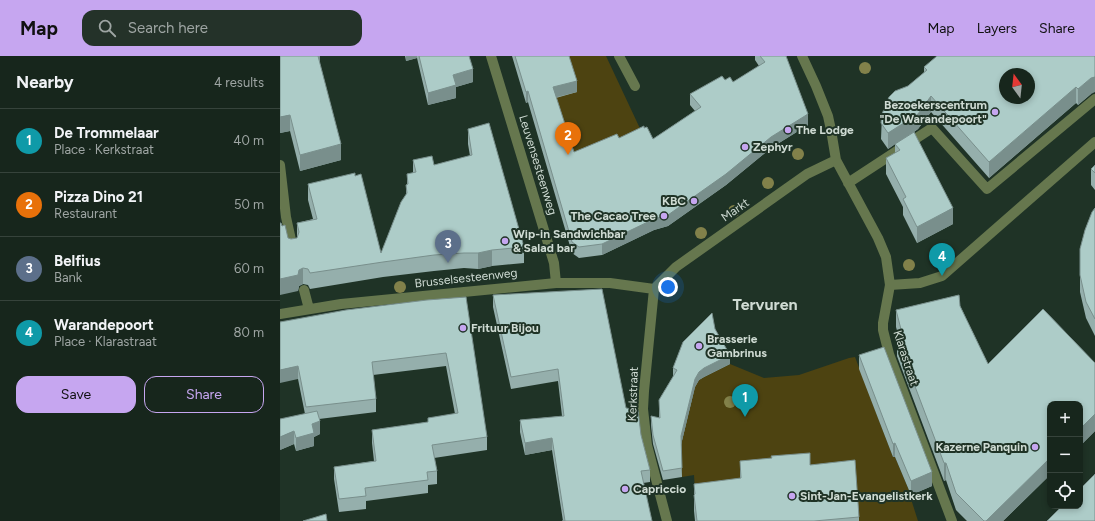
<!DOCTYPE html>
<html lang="en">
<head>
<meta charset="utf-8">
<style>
	body { margin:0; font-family:Figtree,sans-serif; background:#243229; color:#f1f3f6 }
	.controls { position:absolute; right:12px; bottom:12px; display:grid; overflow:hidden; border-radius:8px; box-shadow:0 2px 6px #0003 }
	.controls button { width:36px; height:36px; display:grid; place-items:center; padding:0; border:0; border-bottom:1px solid #36433b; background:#17261c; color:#f1f3f6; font:20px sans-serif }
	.compass { position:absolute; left:719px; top:12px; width:36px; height:36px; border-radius:50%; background:#17261c; box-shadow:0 2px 6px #0003; rotate:345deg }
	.you { position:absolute; left:388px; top:231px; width:14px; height:14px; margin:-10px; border:3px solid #fff; border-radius:50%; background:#1a73e8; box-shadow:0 0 0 6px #1a73e833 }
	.badge { display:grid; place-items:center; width:26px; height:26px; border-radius:50%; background:#c6a6f0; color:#fff; font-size:13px; font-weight:700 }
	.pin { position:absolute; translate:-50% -33px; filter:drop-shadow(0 1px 2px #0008) }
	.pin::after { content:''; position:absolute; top:21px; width:14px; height:12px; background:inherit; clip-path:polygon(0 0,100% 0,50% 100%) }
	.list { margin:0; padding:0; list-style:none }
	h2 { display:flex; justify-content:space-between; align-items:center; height:52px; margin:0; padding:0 16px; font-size:17px }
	h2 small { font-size:13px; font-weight:400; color:#9ea5a3 }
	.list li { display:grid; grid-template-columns:26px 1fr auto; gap:12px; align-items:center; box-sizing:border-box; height:64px; padding:0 16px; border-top:1px solid #36433b }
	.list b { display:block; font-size:15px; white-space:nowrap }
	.list p { margin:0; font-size:13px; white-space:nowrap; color:#9ea5a3 }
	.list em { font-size:13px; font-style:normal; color:#9ea5a3 }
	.actions { display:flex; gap:8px; padding:12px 16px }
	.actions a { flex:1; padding:9px 0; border:1px solid #c6a6f0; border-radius:12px; text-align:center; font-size:14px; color:#c6a6f0 }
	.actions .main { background:#c6a6f0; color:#111 }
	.icon { flex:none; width:22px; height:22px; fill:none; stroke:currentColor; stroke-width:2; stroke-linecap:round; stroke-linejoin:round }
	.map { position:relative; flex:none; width:815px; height:465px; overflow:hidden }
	header { display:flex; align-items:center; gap:24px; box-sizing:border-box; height:56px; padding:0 20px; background:#c6a6f0; color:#111 }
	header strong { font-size:19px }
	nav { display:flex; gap:22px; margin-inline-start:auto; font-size:14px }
	.search { width:280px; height:36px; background:#243229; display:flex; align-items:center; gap:10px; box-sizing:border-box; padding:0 14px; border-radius:12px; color:#9ea5a3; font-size:15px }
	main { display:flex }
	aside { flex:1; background:#17261c }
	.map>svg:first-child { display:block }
</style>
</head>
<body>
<header>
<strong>Map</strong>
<div class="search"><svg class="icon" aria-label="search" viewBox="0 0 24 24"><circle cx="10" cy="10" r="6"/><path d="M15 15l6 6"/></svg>Search here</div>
<nav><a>Map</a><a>Layers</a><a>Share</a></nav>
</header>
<main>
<aside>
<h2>Nearby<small>4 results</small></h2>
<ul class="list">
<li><span class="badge" style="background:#0f9aa8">1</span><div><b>De Trommelaar</b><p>Place · Kerkstraat</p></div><em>40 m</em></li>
<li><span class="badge" style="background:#e8710a">2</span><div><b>Pizza Dino 21</b><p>Restaurant</p></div><em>50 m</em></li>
<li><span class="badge" style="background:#5c6f8a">3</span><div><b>Belfius</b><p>Bank</p></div><em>60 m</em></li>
<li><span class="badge" style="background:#0f9aa8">4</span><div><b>Warandepoort</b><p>Place · Klarastraat</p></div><em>80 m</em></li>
</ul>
<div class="actions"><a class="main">Save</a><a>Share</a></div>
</aside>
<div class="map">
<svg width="815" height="465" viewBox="0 0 815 465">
	<rect width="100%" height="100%" fill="#1f3326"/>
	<!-- green -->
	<path fill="#4d4311" d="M286,0h40l38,81 -67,35 -24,-74z
		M575,301l38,100h2l16,38v4l7,22h-221l-3,-46 -12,2 -1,-32 14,-58 4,-7 5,-3 26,-13 34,14 35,-3 50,-17z"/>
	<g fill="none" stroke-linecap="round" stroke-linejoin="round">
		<!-- minor -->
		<path stroke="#66774e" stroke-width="10" d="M211,0l63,207 2,20
			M339,0l16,30
			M522,0l14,30 12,30 3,14 5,30 42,78 8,19 4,28 -7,38v7l6,24 63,167
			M0,109l6,52 7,32
			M568,127l84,-55 55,61 108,-90
			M610,229l30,-2 22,-7 153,-134
			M374,233l-10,102 -1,18 4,36 20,76
			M374,233l22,-22 131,-93 29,-14
			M24,234l5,19
			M0,258l61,-10 215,-21h54l44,6"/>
	</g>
	<!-- trees -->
	<g fill="#82814a">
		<circle cx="585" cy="12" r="6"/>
		<circle cx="518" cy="98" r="6"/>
		<circle cx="488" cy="127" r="6"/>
		<circle cx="454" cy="155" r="6"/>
		<circle cx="421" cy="177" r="6"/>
		<circle cx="629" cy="209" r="6"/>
		<circle cx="120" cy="231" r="6"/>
		<circle cx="450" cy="346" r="6"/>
	</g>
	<!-- wall -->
	<path fill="#95afac" d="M40,0v10l21,94 -41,11 -10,-40 -10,2z
		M125,0h64l4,26 -17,5v11l-28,7 -11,-47 -11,3z
		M232,0h57l8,36 -21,6 18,54 45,-14 34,1 42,-28 -5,-6v-11l35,-14 8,2 26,-16 -4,-6v-4h31l22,69 -37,23 -45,37 -58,41 -14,4 -52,25 -23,3 -7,-5 -44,-151 -2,1z
		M815,0l-4,38 -13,11 -2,-2 -87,75 -58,-66 -13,17 -4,3 39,92 -36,19 -14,-28v-8l-17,-33v-16l9,-5v-9l-7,5 -7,-10 1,-25 26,-28 16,-13v-6z
		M188,73l56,118v16l-32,3 -14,3 -14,-1 -30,3 -51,6 -73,12 -2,-4 -5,-1 -4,2 -1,5 -16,-65 6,12 3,1 6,-1v-15l16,-4 -5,-19v-16l73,69 25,-58v-10h1v-11l6,-1v-13l21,5 36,-9 -2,-12z
		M815,109v25l-4,-5v-16z
		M815,152v128l-9,-18 -6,-26v-43z
		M213,239l133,113 15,27 9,35v12l-7,1 9,38h-89l-11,-71 -27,5 -5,-23v-12l42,-4 -4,-35 -47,8 -18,-82z
		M679,239l1,11 28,58 55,-55 52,54v68l-15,15v-42h-30v71l-47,46h-36l-11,-11 -10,-30 -2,1 -47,-125v-17l2,-1 -3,-11v-17z
		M147,244l60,137v13l-53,8 3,13v13l-9,1v8l-62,8v8l-27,3 -5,-33v-12l40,-6 -2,-18v-13l56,-8v-4l27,-4 -9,-48 -73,9 3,24v13l-57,7 1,15 -6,3v9l-18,5 -2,-7 -14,6 25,-36 -7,-35 -18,-57z
		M435,273l15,35 -26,13 -5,3 -4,7 -14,58 1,32 -19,3 -10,-36 -2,-19v-9l8,2v-18l14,-23v-9z
		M579,299l73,131 -21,9 -16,-38h-2l-34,-88z
		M460,405l70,4 49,52v4h-164l-1,-10v-27l46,-5z"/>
	<!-- shaded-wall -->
	<path fill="#798f8c" d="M37,0h3v13z
		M126,0h11v2l-11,3z
		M193,13v13l-17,5v11l-28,7v-12l25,-18z
		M815,21v15l-4,2 -13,11v-16l13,-11z
		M297,25v11l-24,6v-11z
		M796,31v16l-87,75v-16z
		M248,35v11l-2,1v-11z
		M651,40v16l-13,17 -30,20v-16z
		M528,58v11l-37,23 -45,37 -58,41 -14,4 -52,25v-11l52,-25 117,-82z
		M10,59v16l-10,2v-16z
		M61,88v16l-41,11v-16z
		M673,152v16l-36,19v-16z
		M212,194v16l-14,3v-16z
		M23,212v16l-4,2 -1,5 -18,4v-16z
		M450,299v9l-26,13 -5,3 -4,7 -14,58v-9l14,-57 4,-7 5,-4z
		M18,310v13l-18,4v-13z
		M815,358v17l-15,15v-17z
		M40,365v13l-6,3v9l-18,5v-13l16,-14z
		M14,375v13l-14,6v-13z
		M272,382v12l-27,5v-12z
		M615,387v14h-2v-13z
		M770,402v17l-47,46h-17z
		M664,407h2v17l-2,1z
		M652,416v14l-21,9v-14z"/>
	<!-- building -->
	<path fill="#adccc8" stroke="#798f8c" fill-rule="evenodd" d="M0,0h38l23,88 -41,11 -10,-40 -10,2z
		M139,0h50l4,13 -20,6 3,10 -28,8z
		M235,0h54l8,25 -24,6 21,65 43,-18 2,4 25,-12v2l3,-1 6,12 48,-32 -11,-13 32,-18 3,4 5,-3 3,5 32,-20 -5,-6h26l22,58 -37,23 -45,37 -58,41 -14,4 -52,25 -23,3 -7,-5 -44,-151 -2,1z
		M657,0h158v21l-4,1 -13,11 -2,-2 -87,75 -58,-66 -13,18 -30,19 -7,-10 1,-9 7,-17 6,-6 13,-5 19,-16 -3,-3zM725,18h24v24h-24z
		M209,67l35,124 -32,3 -14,3h-14l-30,2 -51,7 -73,11 -2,-4 -5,-1 -4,2 -1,5 -18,4v-56h1l1,3 3,-1 3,13 3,1 6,-1 2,-6 -2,-9 20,-4 -9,-35 47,-11v3l6,-2 20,79 20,-51 6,-9 -1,-8 2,-1 -1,-10 9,-2 -3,-12 19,-4 2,9 38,-10 -4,-26z
		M634,76l39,76 -36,19 -14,-28 3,-2 -20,-39 14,-8 -5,-6z
		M815,109v8l-4,-4z
		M815,152v111l-9,-17 -6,-27v-26l5,-19 7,-18z
		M322,233l24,119 12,2 3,25 9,35 -9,1 11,50h-90h3l-13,-83 -27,5 -5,-23 44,-4 -6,-47 -47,8 -18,-82z
		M679,239l1,11 28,58 55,-55 52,54v51l-15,15v-25h-30v54l-64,63h-2l-28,-28 -10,-30h-2l-47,-124 6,-2 -7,-27z
		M186,241l21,140 -55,8 5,26 -10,1 1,8 -63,8 1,8 -27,3 -5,-32 42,-6 -4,-31 56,-8v-4l30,-5 -12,-60 -74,9 4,37 -70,8 -8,-41 -18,4v-48l66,-12 81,-10z
		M432,257l3,16 15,26 -26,13 -5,4 -4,7 -14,57 1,32 -19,3 -10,-36 -2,-19 9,2 -1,-18 18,-30 -4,-2 10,-26z
		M604,291l48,125 -21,9 -16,-38 -2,1 -34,-89z
		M37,355l3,10 -8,3 2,9 -18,5 -2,-7 -14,6v-18z
		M530,397v12l45,-5 4,57 -45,4h-117l-3,-26 1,-1 -1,-10 47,-6 -1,-17 32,-3 -1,-2z
		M815,418v47h-48l15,-15h18v-17z
		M46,458l1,7h-24z"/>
	<!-- markers -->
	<g fill="#c6a6f0" stroke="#1f3326" stroke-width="1.5">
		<circle cx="715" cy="56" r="4"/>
		<circle cx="508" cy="74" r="4"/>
		<circle cx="465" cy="91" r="4"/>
		<circle cx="414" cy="145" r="4"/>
		<circle cx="384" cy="160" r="4"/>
		<circle cx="225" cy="185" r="4"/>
		<circle cx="183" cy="272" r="4"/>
		<circle cx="419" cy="290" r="4"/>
		<circle cx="755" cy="391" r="4"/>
		<circle cx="345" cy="433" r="4"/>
		<circle cx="512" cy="440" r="4"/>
	</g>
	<g text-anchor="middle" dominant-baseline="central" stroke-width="4" stroke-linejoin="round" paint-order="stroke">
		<!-- poi labels -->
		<g font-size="12" font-weight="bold" fill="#cfdbd3" stroke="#1f3326" text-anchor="start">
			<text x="707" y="49" text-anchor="end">Bezoekerscentrum<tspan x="707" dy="14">"De Warandepoort"</tspan></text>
			<text x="516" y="74">The Lodge</text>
			<text x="473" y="91">Zephyr</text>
			<text x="406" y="145" text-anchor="end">KBC</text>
			<text x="376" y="160" text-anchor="end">The Cacao Tree</text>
			<text x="233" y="178">Wip-in Sandwichbar<tspan x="233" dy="14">&amp; Salad bar</tspan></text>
			<text x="191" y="272">Frituur Bijou</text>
			<text x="427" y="283">Brasserie<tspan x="427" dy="14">Gambrinus</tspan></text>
			<text x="747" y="391" text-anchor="end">Kazerne Panquin</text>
			<text x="353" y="433">Capriccio</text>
			<text x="520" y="440">Sint-Jan-Evangelistkerk</text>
		</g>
		<!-- street labels -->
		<g font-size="12" fill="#cfdbd3" stroke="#1f3326">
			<text transform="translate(258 109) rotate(73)">Leuvensesteenweg</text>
			<text transform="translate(455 154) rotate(-35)">Markt</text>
			<text transform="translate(186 222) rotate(-6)">Brusselsesteenweg</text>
			<text transform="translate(626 302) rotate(72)">Klarastraat</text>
			<text transform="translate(353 338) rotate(-88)">Kerkstraat</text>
		</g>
		<!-- district labels -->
		<g font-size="16" font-weight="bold" fill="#cfdbd3" stroke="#1f3326">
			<text x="485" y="248">Tervuren</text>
		</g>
	</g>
</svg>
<div class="controls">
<button>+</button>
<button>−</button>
<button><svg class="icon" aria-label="locate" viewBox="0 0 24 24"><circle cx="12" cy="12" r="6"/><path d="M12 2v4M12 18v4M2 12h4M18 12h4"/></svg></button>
</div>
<svg class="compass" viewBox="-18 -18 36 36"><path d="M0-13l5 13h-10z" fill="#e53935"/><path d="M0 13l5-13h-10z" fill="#9ea5a3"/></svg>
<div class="you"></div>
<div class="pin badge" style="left:465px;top:361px;background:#0f9aa8">1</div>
<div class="pin badge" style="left:288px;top:99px;background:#e8710a">2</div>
<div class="pin badge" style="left:168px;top:207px;background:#5c6f8a">3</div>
<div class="pin badge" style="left:662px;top:220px;background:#0f9aa8">4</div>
</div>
</main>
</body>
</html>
